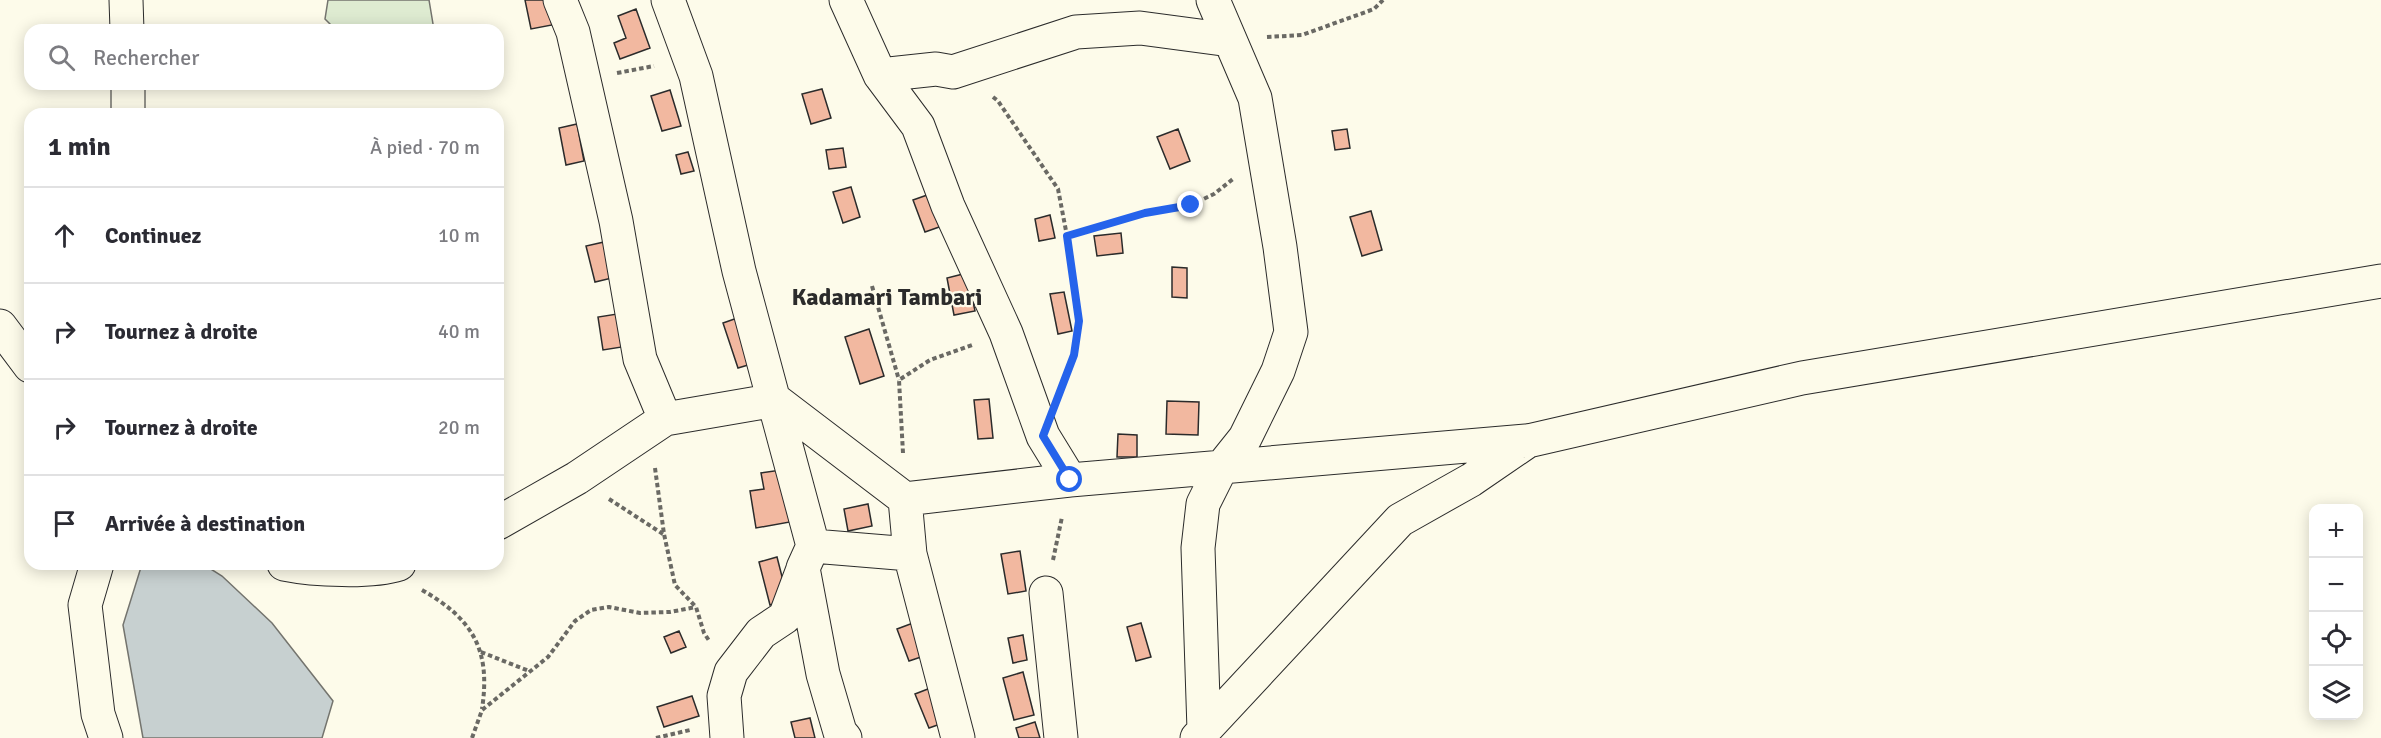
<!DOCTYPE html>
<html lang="fr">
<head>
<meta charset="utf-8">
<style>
	body { margin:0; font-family:Signika,sans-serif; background:#f7f7f7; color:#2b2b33 }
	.controls { position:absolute; right:18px; bottom:18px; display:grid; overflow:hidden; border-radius:12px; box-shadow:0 3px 15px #0003 }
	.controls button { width:54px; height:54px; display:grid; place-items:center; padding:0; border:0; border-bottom:2px solid #e1e1e2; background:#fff; color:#2b2b33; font:30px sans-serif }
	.stop { position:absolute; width:18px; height:18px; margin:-14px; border:4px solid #2563eb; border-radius:50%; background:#fff }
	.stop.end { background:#2563eb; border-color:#fff; box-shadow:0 2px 6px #0008 }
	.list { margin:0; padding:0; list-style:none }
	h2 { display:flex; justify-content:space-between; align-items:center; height:78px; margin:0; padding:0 24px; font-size:26px }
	h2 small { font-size:20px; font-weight:400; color:#7c7c81 }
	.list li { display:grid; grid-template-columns:39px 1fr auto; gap:18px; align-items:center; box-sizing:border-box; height:96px; padding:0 24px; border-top:2px solid #e1e1e2 }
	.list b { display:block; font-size:22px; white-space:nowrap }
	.list em { font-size:20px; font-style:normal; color:#7c7c81 }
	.icon { flex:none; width:33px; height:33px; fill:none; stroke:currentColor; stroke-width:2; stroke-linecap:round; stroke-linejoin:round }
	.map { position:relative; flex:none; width:2381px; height:738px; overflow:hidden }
	.search { position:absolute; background:#fff; box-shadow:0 3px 15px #0003; left:24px; top:24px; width:480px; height:66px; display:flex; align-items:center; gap:15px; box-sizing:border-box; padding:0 21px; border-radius:18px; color:#7c7c81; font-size:22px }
	.panel { position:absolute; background:#fff; box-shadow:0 3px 15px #0003; left:24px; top:108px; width:480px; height:462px; border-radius:18px }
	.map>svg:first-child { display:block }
</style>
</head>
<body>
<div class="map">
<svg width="2381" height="738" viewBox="0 0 2381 738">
	<rect width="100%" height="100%" fill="#fdfbea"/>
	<!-- green -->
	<path fill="#deebd1" stroke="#74746e" stroke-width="1.5" d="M328,0h101l5,30h-98l-11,-11z"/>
	<!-- water -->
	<path fill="#c7d0d0" stroke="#74746e" stroke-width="1.5" d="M142,564h61l19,12 50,47 61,78 -11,37h-179l-20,-113z"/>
	<!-- building -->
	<path fill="#f2b8a0" stroke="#2b2b2b" stroke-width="1.5" d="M525,0h22l5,25 -21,4z
		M636,9l14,39 -30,11 -6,-16 12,-5 -8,-22z
		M822,89l9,29 -20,6 -9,-30z
		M670,90l11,36 -19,5 -11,-35z
		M577,124l7,37 -18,4 -7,-37z
		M1178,129l12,32 -20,8 -13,-32z
		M1347,129l3,19 -15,2 -3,-19z
		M843,148l3,19 -17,2 -3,-19z
		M688,152l6,19 -13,3 -5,-19z
		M851,187l9,30 -17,6 -10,-31z
		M930,194l12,32 -17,6 -12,-32z
		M1371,211l11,39 -20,6 -12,-39z
		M1050,215l5,23 -16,3 -4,-22z
		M1121,233l2,20 -26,3 -3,-20z
		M604,242l8,36 -17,4 -9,-36z
		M1172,267l15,1v30l-15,-1z
		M967,273l8,38 -21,4 -7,-37z
		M1064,292l8,39 -14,3 -8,-40z
		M617,314l5,33 -19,3 -5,-33z
		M743,316l15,46 -20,6 -15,-45z
		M869,329l15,47 -24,8 -15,-47z
		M989,399l4,39 -15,1 -4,-39z
		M1167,401l32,1 -1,33 -32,-1z
		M1118,434l19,1v22h-20z
		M781,470l9,52 -34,6 -6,-37 14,-2 -3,-16z
		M868,504l4,22 -24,5 -4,-22z
		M1020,551l6,40 -18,3 -7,-40z
		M777,557l11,43 -18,5 -11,-43z
		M913,623l11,33 -15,5 -12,-32z
		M1141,623l10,34 -15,4 -9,-34z
		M679,631l7,16 -15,6 -7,-16z
		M1023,635l4,25 -14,3 -5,-25z
		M1023,672l11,43 -20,5 -11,-42z
		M933,687l13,35 -17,6 -14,-34z
		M692,696l7,20 -35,11 -7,-20z
		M810,718l5,20h-20l-4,-16z
		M1035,722l5,16h-21l-3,-10z"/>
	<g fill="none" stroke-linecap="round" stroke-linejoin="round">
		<!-- minor casing -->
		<g stroke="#2b2b2b" stroke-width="35">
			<path id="minor" d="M126,0l1,30
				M560,0l13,32 43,189 24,138 25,60
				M668,0l28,76 43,195 74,275 -10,22 20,106 17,58 5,6
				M846,0l34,75 38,51 30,80 58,127 37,103 27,44
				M880,75l56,-6 17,3 123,-40 64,-4 90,12
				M128,84v30
				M0,326l30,40
				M905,499l5,55 48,184
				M498,523l79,-45 88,-59 110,-19 130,99 165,-19 456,-39
				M813,546l97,8
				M97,564l-12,41 13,109 8,24
				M284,564c30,6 87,9 115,0
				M1046,593l15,145
				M1204,730l-6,-182 5,-44 18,-36 24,-30 33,-67 13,-39 -11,-85 -25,-149 -42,-98
				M727,738l-3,-42 7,-24 30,-39 24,-16 18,-48
				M1197,738l203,-218 71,-40 57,-39 274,-63 579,-97"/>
		</g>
		<!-- path -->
		<path stroke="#6a6964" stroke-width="4" stroke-dasharray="4.5 3" stroke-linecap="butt" d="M1267,37l35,-2 72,-26 9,-9
			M617,73l37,-7
			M993,97l5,4 60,88 9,47 12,85 -5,34 -11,30
			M1067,236l78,-23 46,-8 23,-11 19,-15
			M872,286l27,94
			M903,453l-4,-73 31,-20 42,-15
			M655,468l9,66 11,51 21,22 8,26 6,9
			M609,499l54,35
			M1053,560l9,-43
			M422,590c51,29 69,60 60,119
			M481,652l48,19
			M472,738l10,-28 66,-53 27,-36 16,-11 18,-3 31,6 30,-1 26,-5
			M656,738l34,-8"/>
		<!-- minor -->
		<use href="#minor" stroke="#fdfbea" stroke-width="33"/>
	</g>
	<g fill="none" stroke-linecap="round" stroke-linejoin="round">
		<!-- route -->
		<path stroke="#2563eb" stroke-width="8" d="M1070,480l-27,-44 31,-81 5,-34 -12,-85 78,-23 46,-8"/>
	</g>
	<g text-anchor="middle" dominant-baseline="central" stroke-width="4.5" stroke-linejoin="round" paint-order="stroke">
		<!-- quarter labels -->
		<g font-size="24" font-weight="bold" fill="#2b2b2b" stroke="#fdfbea">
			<text x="887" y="297">Kadamari Tambari</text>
		</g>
	</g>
</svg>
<div class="controls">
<button>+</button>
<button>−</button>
<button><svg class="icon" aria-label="locate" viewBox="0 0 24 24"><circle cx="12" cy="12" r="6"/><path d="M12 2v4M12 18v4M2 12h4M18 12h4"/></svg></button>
<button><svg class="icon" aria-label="layers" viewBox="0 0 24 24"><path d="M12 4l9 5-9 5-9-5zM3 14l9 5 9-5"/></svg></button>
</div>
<div class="stop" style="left:1070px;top:480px"></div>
<div class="stop end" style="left:1191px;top:205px"></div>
<div class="search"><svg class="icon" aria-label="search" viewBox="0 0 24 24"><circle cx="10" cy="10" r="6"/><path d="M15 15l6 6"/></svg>Rechercher</div>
<section class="panel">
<h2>1 min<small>À pied · 70 m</small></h2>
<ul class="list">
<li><svg class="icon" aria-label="ahead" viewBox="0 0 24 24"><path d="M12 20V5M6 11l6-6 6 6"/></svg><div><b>Continuez</b></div><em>10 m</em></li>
<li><svg class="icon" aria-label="right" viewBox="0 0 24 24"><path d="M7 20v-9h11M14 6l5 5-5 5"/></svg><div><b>Tournez à droite</b></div><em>40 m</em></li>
<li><svg class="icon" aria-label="right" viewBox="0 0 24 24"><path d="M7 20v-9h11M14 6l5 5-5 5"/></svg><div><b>Tournez à droite</b></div><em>20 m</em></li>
<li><svg class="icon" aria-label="arrive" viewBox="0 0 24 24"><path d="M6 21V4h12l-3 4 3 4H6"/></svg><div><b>Arrivée à destination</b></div></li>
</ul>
</section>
</div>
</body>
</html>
